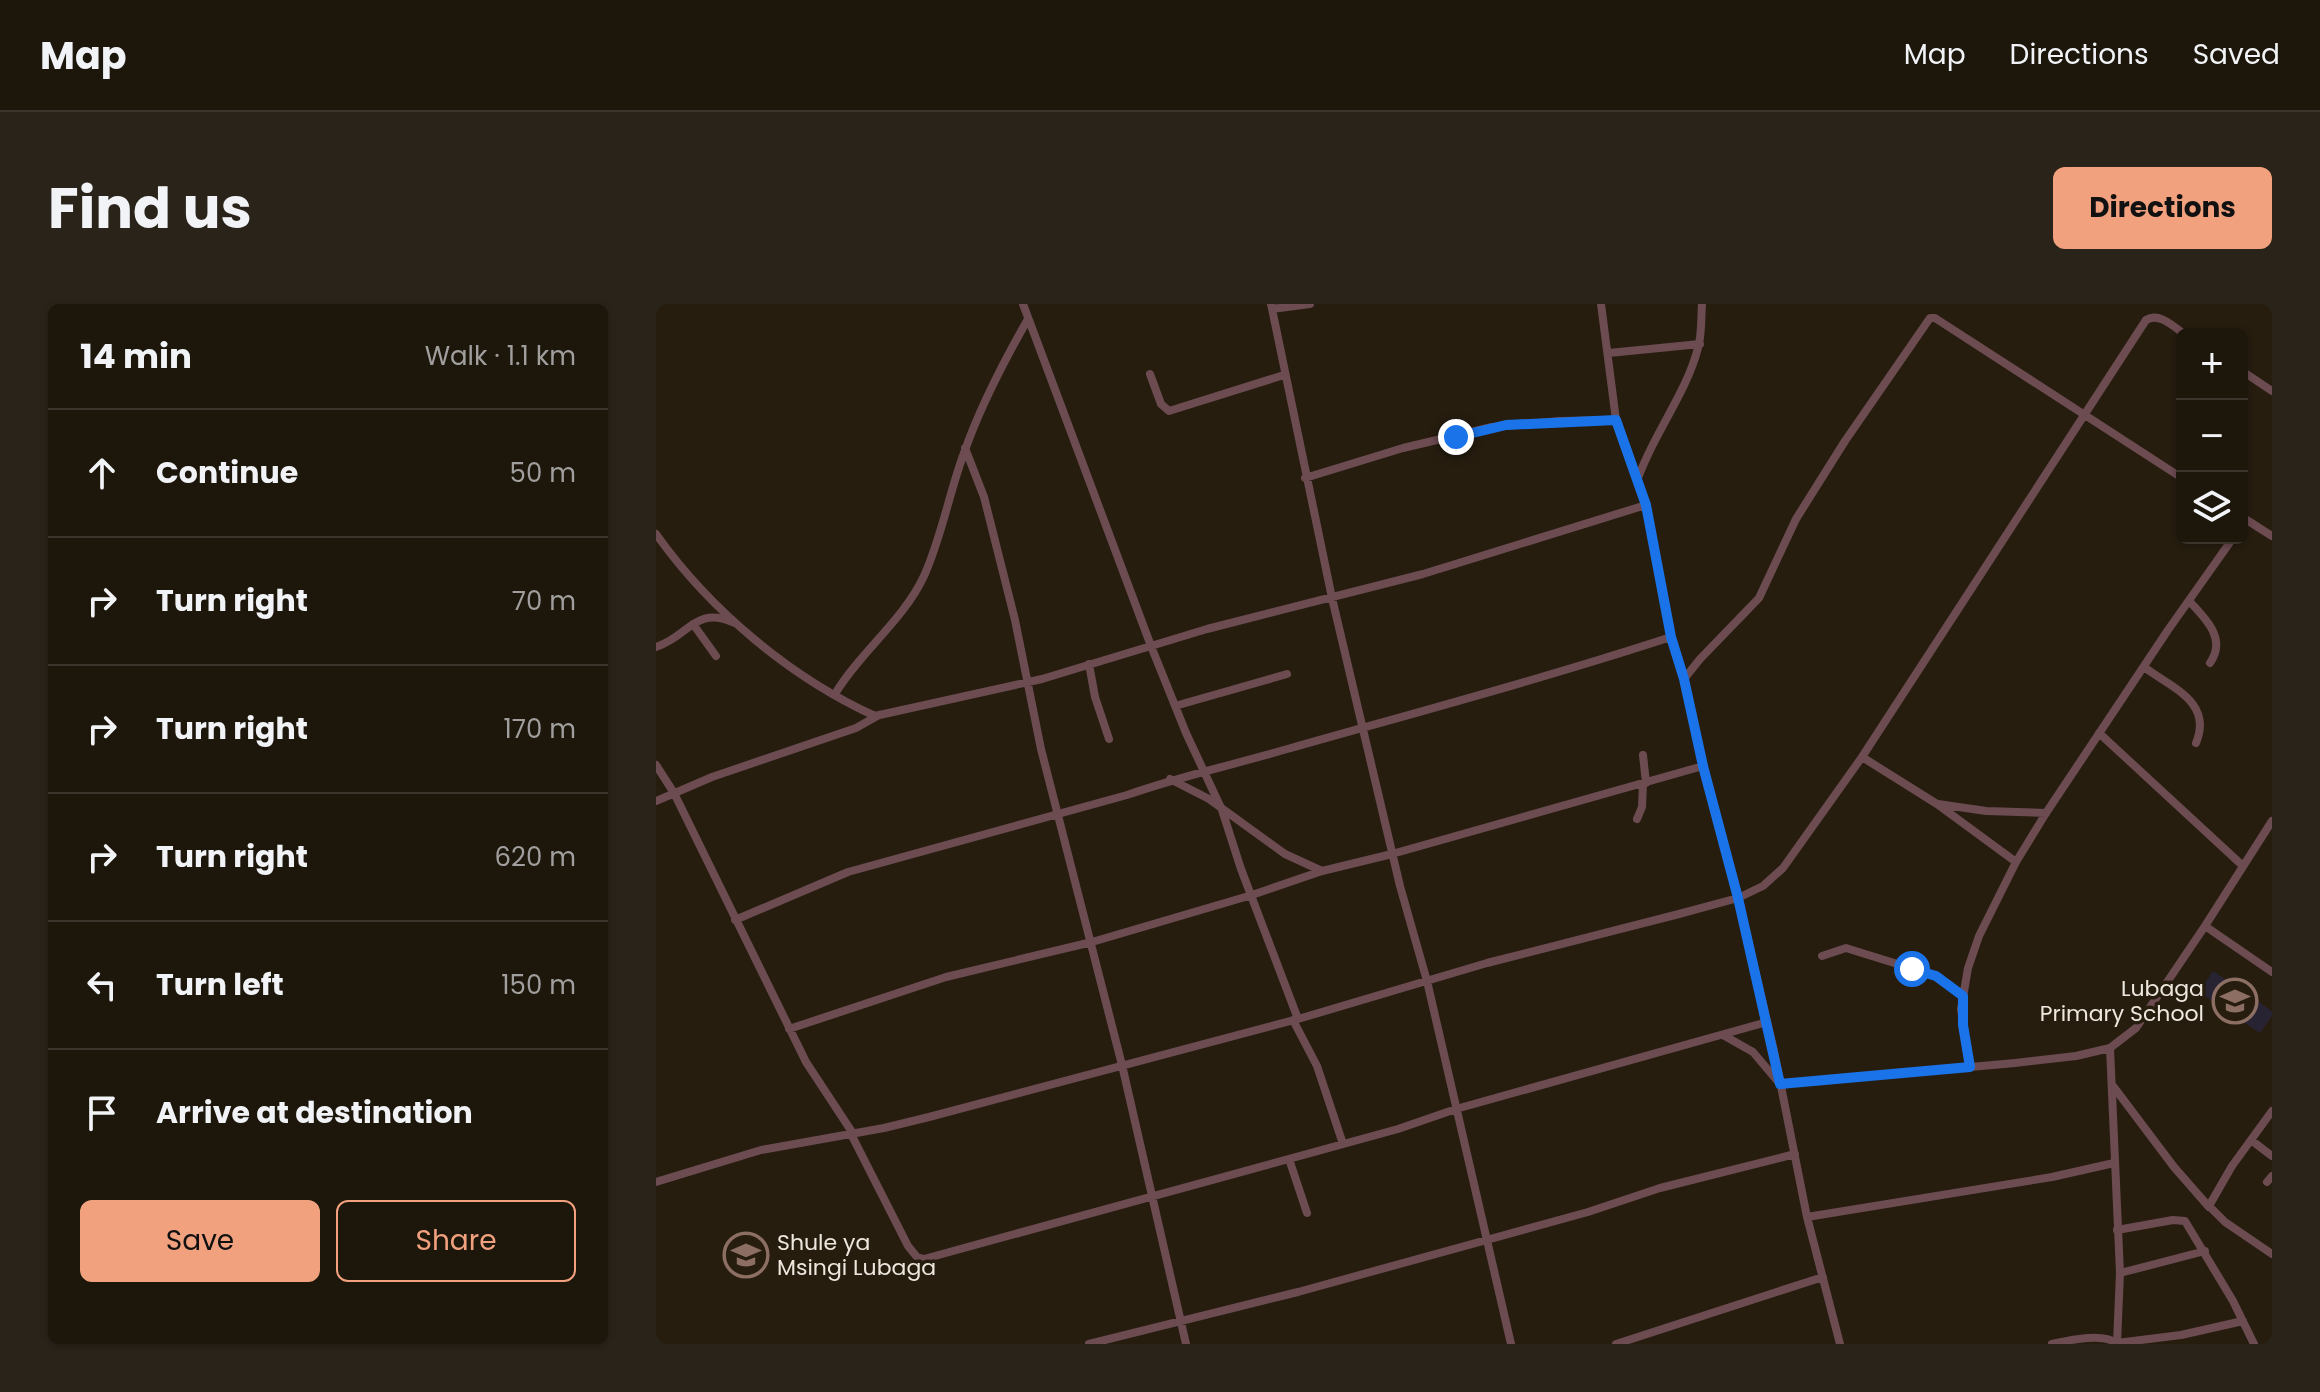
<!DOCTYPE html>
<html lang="en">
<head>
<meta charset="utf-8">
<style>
	body { margin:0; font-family:Poppins,sans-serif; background:#292319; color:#f1f3f6 }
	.controls { position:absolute; right:24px; top:24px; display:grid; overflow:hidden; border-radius:12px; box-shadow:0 2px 6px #0004 }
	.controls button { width:72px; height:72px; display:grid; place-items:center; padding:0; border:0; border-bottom:2px solid #3a352c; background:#1c160b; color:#f1f3f6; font:40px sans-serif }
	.stop { position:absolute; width:24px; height:24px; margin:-18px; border:6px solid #1a73e8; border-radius:50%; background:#fff }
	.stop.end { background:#1a73e8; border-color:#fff; box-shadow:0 2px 8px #0008 }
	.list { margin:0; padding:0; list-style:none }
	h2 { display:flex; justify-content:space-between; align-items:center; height:104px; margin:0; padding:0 32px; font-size:34px }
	h2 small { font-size:26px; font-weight:400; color:#a09f9d }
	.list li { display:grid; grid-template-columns:52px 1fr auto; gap:24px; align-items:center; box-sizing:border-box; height:128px; padding:0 32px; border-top:2px solid #3a352c }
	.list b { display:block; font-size:30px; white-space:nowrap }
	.list em { font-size:26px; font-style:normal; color:#a09f9d }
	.actions { display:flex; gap:16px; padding:24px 32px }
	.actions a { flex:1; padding:18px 0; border:2px solid #f2a17e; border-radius:12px; text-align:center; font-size:28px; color:#f2a17e }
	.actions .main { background:#f2a17e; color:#111 }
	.icon { flex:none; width:44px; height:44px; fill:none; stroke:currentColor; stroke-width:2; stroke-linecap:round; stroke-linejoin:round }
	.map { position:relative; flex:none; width:1616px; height:1040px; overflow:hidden; border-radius:12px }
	header { display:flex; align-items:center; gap:48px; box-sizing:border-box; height:112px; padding:0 40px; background:#1c160b; border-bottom:2px solid #3a352c }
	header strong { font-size:38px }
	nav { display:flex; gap:44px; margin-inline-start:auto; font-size:28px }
	.intro { display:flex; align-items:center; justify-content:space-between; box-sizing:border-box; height:192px; padding:0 48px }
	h1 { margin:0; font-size:56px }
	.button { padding:20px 36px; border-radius:12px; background:#f2a17e; color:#111; font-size:28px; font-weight:700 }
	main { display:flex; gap:48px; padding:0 48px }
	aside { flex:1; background:#1c160b; border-radius:12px; box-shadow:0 2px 6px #0004 }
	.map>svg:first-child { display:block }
</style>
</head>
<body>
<header>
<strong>Map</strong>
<nav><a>Map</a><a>Directions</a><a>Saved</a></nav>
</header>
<div class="intro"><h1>Find us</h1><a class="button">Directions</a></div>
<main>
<aside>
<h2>14 min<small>Walk · 1.1 km</small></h2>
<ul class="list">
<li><svg class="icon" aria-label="ahead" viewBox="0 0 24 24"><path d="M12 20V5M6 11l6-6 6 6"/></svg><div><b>Continue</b></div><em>50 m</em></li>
<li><svg class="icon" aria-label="right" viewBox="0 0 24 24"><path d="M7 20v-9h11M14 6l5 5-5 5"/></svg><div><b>Turn right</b></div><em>70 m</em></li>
<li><svg class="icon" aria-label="right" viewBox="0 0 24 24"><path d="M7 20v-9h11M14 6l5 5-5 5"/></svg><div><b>Turn right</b></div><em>170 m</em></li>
<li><svg class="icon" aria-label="right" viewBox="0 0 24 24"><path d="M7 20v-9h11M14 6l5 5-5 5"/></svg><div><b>Turn right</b></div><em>620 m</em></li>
<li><svg class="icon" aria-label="left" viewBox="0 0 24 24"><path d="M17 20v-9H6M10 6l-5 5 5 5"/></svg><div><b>Turn left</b></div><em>150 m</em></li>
<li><svg class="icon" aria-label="arrive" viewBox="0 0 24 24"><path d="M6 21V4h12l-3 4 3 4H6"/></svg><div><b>Arrive at destination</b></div></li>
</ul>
<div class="actions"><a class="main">Save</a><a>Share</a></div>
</aside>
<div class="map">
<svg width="1616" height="1040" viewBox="0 0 1616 1040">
	<rect width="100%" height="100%" fill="#261d0f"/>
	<!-- education -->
	<path fill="#272333" d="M1557,667l59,40v5l-12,17 -61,-41z"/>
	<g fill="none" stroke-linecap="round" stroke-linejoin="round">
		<!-- street -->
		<path stroke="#6c4b51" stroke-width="8" d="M367,0l128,342 35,87 36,77 19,59 57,150
			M615,0l61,294 68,288 27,95 84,363
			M945,0l15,116 30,85 25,132 13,42 19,87 35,132 36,153 33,166 33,127
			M616,5l38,-5
			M953,49l91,-9
			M1586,67l30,20
			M494,70l11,30 8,7 115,-36
			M309,144l19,49 31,123 26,129 81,316 64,279
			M649,174l98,-30 89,-21 68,-6 56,-1
			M982,174c16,-45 48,-84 60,-130 4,-14 3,-30 4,-44
			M1586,213l30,19
			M0,230c54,76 134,143 219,182l167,-37 165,-50 216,-55 223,-69
			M1533,297c17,18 38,38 21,62
			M37,320l23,32
			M0,343c34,-11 38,-42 79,-24
			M433,360l6,33 14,42
			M1488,363c28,21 69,35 52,76
			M1028,375l16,-20 59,-61 37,-79 49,-78 85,-123h5l247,160
			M179,390c25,-42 68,-73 89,-118 18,-40 25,-83 40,-123 16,-46 40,-92 64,-134
			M519,402l112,-32
			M1443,429l144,133
			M987,451l3,28
			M1206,453l75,47 79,58
			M0,461l18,28 132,269 46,70
			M514,475l39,20 76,55 37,17
			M0,497l56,-24 144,-49 23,-13
			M1282,500l48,7 60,2
			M981,515l5,-12 1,-23
			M79,616l113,-48 279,-77c54,-19 109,-31 164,-47 127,-36 254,-70 380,-111
			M1549,622l67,46
			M1166,652l24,-8 90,28 27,20
			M637,716l24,46 26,78
			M133,725l157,-52 146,-35 160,-47 70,-24 70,-17 311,-88
			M1067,731l30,17 27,32 235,-21 61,-7 34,-8 26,-20 69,-102 67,-105
			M1454,744l10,225 -3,70 64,-8 62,-14
			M1314,763l-9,-58 7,-41 11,-32 37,-74 30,-49 122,-183 65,-92
			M1457,782l61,81 35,40
			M1616,807l-40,55 -23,40 16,16 47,32
			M194,828l58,114 9,11 7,2 474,-130 58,-20 311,-87
			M1595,836l21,16
			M633,855l18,54
			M0,878l105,-32 123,-22 45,-11 369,-98 189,-56 192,-49 59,-16 25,-12 20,-18 79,-111 284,-437c13,-8 27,6 38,14
			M1611,878l5,-6
			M1151,913l245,-40 62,-14
			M1461,926l56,-10 12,1 48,80 21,43
			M1464,969l85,-22
			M433,1040l209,-52 290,-80 72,-24 135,-34
			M960,1040l207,-67
			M1396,1040c18,-4 51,-12 66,0"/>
	</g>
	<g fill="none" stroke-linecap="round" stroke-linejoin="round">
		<!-- route -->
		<path stroke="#1a73e8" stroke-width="10" d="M800,133l50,-12 110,-5 30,85 25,132 13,42 19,87 35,132 42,186 190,-17 -7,-42v-29l-27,-20 -24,-7"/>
	</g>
	<!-- icons -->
	<defs>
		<g id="school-ring" transform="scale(2.3)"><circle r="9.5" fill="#261d0f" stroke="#8d6e63" stroke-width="1.5"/><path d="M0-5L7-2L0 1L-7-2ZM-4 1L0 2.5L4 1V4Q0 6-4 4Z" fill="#8d6e63"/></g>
	</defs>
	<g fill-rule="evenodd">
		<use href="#school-ring" x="1579" y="697"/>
		<use href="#school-ring" x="90" y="951"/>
	</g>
	<g text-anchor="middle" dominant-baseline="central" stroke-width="7" stroke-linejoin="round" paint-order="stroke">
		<!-- poi labels -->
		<g font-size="22" fill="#eee7de" stroke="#261d0f" text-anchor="end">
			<text x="1548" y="684">Lubaga<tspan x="1548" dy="25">Primary School</tspan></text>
			<text x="121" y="938" text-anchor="start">Shule ya<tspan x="121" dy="25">Msingi Lubaga</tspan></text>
		</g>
	</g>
</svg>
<div class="controls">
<button>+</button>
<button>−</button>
<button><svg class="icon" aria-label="layers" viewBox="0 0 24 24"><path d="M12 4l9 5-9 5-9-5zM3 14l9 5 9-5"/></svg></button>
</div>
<div class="stop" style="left:1256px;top:665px"></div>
<div class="stop end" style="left:800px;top:133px"></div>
</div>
</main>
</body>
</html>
